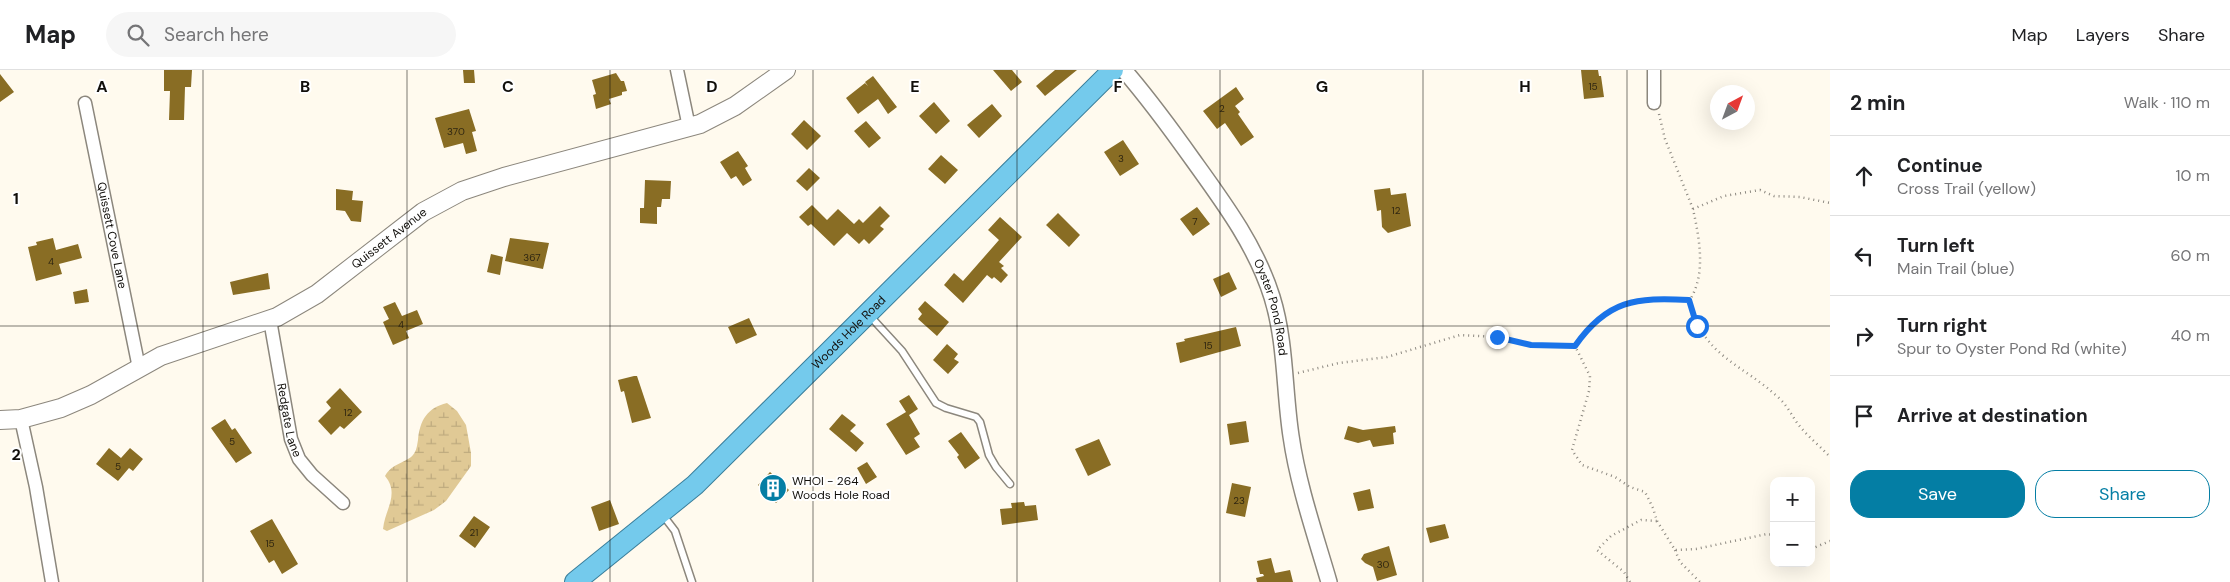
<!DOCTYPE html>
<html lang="en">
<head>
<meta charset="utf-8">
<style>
	body { margin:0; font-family:"DM Sans",sans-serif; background:#f6f6f6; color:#202124 }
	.controls { position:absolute; right:15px; bottom:15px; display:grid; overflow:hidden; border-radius:10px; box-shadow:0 5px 20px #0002 }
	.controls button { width:45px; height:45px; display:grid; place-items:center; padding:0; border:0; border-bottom:1px solid #e0e0e0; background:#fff; color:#202124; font:25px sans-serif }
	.compass { position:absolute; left:1710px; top:15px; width:45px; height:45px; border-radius:50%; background:#fff; box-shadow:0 5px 20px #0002; rotate:41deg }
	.stop { position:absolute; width:15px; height:15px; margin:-11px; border:4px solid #1a73e8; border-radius:50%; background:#fff }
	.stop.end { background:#1a73e8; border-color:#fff; box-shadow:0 1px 5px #0008 }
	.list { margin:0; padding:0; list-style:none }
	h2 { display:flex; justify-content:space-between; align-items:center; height:65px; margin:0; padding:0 20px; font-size:21px }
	h2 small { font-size:16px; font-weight:400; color:#757577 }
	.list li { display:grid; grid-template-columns:32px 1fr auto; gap:15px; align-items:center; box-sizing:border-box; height:80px; padding:0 20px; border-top:1px solid #e0e0e0 }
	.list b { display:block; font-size:19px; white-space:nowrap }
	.list p { margin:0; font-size:16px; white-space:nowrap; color:#757577 }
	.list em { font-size:16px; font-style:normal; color:#757577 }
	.actions { display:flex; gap:10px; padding:15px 20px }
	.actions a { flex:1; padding:11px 0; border:1px solid #047ea4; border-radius:20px; text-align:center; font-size:18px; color:#047ea4 }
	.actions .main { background:#047ea4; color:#fff }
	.icon { flex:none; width:28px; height:28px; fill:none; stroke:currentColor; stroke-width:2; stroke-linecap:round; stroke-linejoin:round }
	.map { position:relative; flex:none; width:1830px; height:512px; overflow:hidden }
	header { display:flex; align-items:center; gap:30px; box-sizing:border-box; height:70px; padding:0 25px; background:#fff; border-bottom:1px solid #e0e0e0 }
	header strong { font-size:24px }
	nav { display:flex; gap:28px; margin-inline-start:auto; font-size:18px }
	.search { width:350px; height:45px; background:#f6f6f6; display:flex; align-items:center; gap:12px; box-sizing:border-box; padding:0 18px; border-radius:28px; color:#757577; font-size:19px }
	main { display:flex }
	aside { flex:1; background:#fff }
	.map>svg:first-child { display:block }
</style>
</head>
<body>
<header>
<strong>Map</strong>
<div class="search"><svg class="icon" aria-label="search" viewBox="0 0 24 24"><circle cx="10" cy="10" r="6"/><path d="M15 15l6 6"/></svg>Search here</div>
<nav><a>Map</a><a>Layers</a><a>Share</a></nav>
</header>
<main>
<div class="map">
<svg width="1830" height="512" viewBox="0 0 1830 512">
	<defs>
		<pattern id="wetland-marsh" width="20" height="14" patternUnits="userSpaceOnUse" patternTransform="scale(1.25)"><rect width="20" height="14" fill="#e0c995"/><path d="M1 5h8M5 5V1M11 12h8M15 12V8" fill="none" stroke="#bfab7f"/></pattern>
	</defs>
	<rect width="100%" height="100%" fill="#fffaee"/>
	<!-- wetland -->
	<path fill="url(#wetland-marsh)" d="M447,333l10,8 9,14 5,28v13l-25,35 -12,9 -47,21 -4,-2c2,-20 17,-35 2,-53 7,-13 21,-13 28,-21 4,-5 4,-10 5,-15 2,-20 9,-32 29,-37z"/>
	<!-- building -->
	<path fill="#896d24" d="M164,0h28l-1,17h-6l-1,33h-15l1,-29h-6z
		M463,0h11l1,13h-11z
		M993,0h19l10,12 -11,9z
		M1055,0h22l-32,26 -9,-10z
		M1581,0h17l1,6h2l3,21 -20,2z
		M616,3l5,8h3l3,10 -5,1v3l-13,4 2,5 -15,5 -3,-14 3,-1 -4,-14z
		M0,4l14,18 -14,10z
		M873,6l24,31 -9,7 -10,-15 -20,15 -12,-16 19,-15 3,3 -3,-4z
		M1236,17l8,12 -9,7 5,6 -2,2 16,23 -13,9 -16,-23 -8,6 -14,-18z
		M934,32l16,19 -14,13 -17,-18z
		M992,34l10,12 -23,22 -12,-13z
		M469,39l7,22 -4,1 5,19 -11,3 -3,-11 -19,5 -9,-30z
		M804,50l17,16 -14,14 -16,-16z
		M866,51l15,17 -12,10 -15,-17z
		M1123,70l16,24 -19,12 -16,-24z
		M738,81l10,15 -3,2 7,12 -9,6 -7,-10 -5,3 -11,-17z
		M941,85l17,15 -13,14 -17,-15z
		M809,98l11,10 -13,13 -11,-10z
		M645,110l26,1 -1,18h-8l-1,8h-4v17l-17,-1v-15h4z
		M1390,118l1,7 15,-2 5,33 -23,7 -6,-6 -1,-17 -4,1 -3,-21z
		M336,119l17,2 -1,9 11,1 -2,21 -10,-1 -6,-10 -9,-1z
		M812,135l15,15 11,-11 16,15 5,-5 4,4 17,-17 10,10 -10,10 4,3 -15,15 -5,-5 -5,5 -12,-11 -13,13 -23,-22 -3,2 -9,-9z
		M1197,137l13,17 -17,12 -13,-17z
		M1058,143l22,22 -11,12 -23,-22z
		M1000,147l22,20 -23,25 5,4 -3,2 7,7 -7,8 -7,-6 -2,2 -5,-4 -24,28 -19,-18 10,-12 9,8 36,-41 -11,-10z
		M53,168l3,12 22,-6 4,14 -23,6 3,10 -26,7 -8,-34 9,-2 -1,-3z
		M510,168l39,5 -6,26 -38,-8z
		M491,184l12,3 -3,18 -13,-3z
		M1229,202l8,17 -16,8 -8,-18z
		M268,203l2,16 -37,6 -3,-13z
		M87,219l2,13 -14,2 -2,-12z
		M925,231l24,21 -12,14 -19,-17 4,-5 -4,-5z
		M395,232l7,14 15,-6 6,14 -17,7 3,7 -16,7 -10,-23 6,-3 -6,-12z
		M749,248l8,17 -21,9 -8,-17z
		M1236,257l5,19 -61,17 -4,-20 9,-2 -1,-2z
		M947,274l11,10 -4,5 5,3 -11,12 -15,-14z
		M634,306h3l14,42 -19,5 -8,-32 -3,1 -3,-12z
		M340,318l22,24 -18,17 -4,-3 -9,9 -13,-14 13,-13 -5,-6z
		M909,325l9,14 -9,6 11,19 -6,4 6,9 -14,8 -20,-31 20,-12 -7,-11z
		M842,344l14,11 -6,6 14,12 -8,9 -27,-23z
		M225,349l7,11 3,-2 17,25 -16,10 -25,-35z
		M1246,351l3,21 -19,3 -3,-21z
		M1348,356l15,4 32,-4 1,6 -3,1 1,11 -21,3 -3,-7 -12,3 -14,-4z
		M961,362l19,26 -15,11 -8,-12 2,-2 -11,-14z
		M1099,369l12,26 -23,11 -13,-27z
		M109,378l12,10 9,-10 13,11 -10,12 -4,-3 -11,13 -22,-17z
		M867,392l10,15 -11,7 -9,-16z
		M770,402l19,18 -13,13 -18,-18z
		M1232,413l19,4 -6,30 -19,-4z
		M1370,419l4,19 -16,3 -5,-18z
		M610,430l9,24 -20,7 -8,-24z
		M1024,432l1,4 11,-1 2,15 -36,5 -2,-16 12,-1 -1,-5z
		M474,446l16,11 -15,21 -16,-12z
		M272,449l26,45 -16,10 -8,-14 -5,3 -19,-32z
		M1445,454l4,14 -19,5 -4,-15z
		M1389,476l8,29 -20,6 -4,-14 -8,-4 -4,-4 3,-5z
		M1271,488l4,15 15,-3 3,12h-36l-1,-4 8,-2 -1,-2h-3l-3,-13z"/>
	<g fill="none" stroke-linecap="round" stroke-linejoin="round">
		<!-- service casing -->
		<g stroke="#8c877d" stroke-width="9">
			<path id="service" d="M869,245l33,36 34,52 10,5 30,9 4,5 9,33 7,12 14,17
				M662,444l13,17 17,51"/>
		</g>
		<!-- minor casing -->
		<g stroke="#8c877d" stroke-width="15">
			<g id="minor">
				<path d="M677,0l12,57"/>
				<path d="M1654,0v33"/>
				<path id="s1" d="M85,33l54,265"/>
				<path id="s2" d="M270,250l21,119 8,20 13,16 31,28"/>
				<path d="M21,349l15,68 16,95"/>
			</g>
		</g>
		<!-- tertiary casing -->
		<g stroke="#8c877d" stroke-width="18">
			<g id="tertiary">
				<path id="s3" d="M1124,0c25,29 47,59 69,90 31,43 63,86 79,137 14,45 12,93 19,139 7,49 24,98 38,146"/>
			</g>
		</g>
		<!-- secondary casing -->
		<g stroke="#8c877d" stroke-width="20">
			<g id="secondary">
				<path id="s4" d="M0,350l21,-1 40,-11 30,-13 70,-39 116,-39 40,-23 106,-82 39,-21 42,-14 196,-53 35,-18 51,-36"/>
			</g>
		</g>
		<!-- trunk casing -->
		<g stroke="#3b7f9b" stroke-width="22">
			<g id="trunk">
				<path id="s5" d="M575,512l120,-97 418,-415"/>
			</g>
		</g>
		<!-- path -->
		<path stroke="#8d8981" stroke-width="2.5" stroke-dasharray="1 4" stroke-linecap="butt" d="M1659,44l6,25 28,70
			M1689,231c15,57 53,62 91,98 8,8 12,17 18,25 9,12 22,22 32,33
			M1298,303l41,-10 48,-6 73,-22 37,2 34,8 44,1
			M1657,451l18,29 21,-1 71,-15 7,1
			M1811,479l19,-8
			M1675,480l5,12 20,20
			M1630,512l-6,-10 -27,-22 14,-14 30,-16 16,1 -4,-13 -8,-16 -15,-5 -15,-10 -33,-12 -10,-15 17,-59 1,-15 -15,-30c32,-46 61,-49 114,-45 18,-26 10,-64 4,-92l31,-13 36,-6 14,6 26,1 30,6"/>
		<!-- service -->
		<use href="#service" stroke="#fff" stroke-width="6"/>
		<!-- minor -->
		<use href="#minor" stroke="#fff" stroke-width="12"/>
		<!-- tertiary -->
		<use href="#tertiary" stroke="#fff" stroke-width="15"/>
		<!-- secondary -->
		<use href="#secondary" stroke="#fff" stroke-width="18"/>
		<!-- trunk -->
		<use href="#trunk" stroke="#74caec" stroke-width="20"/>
	</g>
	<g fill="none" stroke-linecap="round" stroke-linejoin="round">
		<!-- route -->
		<path stroke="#1a73e8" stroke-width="6" d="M1497,267l34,8 44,1c32,-46 61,-49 114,-46l8,26"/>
	</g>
	<!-- grid -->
	<path fill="none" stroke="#110f0b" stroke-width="1" stroke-opacity="0.55" d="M203,0v512M407,0v512M610,0v512M813,0v512M1017,0v512M1220,0v512M1423,0v512M1627,0v512M0,256h1830"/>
	<!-- icons -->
	<defs>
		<g id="building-disc" transform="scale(1.4375)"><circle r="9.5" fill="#047ea4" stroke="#fff"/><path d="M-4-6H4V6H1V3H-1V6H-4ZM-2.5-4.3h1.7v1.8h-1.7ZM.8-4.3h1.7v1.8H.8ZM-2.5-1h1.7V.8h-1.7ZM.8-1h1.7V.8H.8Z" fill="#fff"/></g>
	</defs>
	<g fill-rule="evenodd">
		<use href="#building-disc" x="773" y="418"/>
	</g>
	<g text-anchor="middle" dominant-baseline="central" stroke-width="4" stroke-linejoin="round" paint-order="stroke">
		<!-- number labels -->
		<g font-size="10" fill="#2f2611">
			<text x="1593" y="16">15</text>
			<text x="1222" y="38">2</text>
			<text x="456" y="61">370</text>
			<text x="1121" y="88">3</text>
			<text x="1396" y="140">12</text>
			<text x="1195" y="151">7</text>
			<text x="532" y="187">367</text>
			<text x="51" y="191">4</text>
			<text x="401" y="254">4</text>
			<text x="1208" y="275">15</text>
			<text x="348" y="342">12</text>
			<text x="232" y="371">5</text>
			<text x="118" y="396">5</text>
			<text x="1239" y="430">23</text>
			<text x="474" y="462">21</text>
			<text x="270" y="473">15</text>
			<text x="1383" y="494">30</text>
		</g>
		<!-- street labels -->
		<g font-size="12" fill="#110f0b" stroke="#fff">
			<text stroke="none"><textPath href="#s1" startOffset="135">Quissett Cove Lane</textPath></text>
			<text stroke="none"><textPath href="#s4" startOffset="435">Quissett Avenue</textPath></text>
			<text stroke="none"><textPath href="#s3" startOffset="282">Oyster Pond Road</textPath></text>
			<text stroke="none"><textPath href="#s5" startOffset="371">Woods Hole Road</textPath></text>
			<text stroke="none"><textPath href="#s2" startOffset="102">Redgate Lane</textPath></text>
		</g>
		<!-- poi labels -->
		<g font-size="12" fill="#110f0b" stroke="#fff" text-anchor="start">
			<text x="792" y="411">WHOI - 264<tspan x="792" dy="14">Woods Hole Road</tspan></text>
		</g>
	</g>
	<g font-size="16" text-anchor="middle" font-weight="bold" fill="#110f0b" stroke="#fff" stroke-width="4" stroke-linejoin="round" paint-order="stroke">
		<text x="102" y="22">A</text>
		<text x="305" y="22">B</text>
		<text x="508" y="22">C</text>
		<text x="712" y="22">D</text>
		<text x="915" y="22">E</text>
		<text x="1118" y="22">F</text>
		<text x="1322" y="22">G</text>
		<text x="1525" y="22">H</text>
		<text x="16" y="134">1</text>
		<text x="16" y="390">2</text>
	</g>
</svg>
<div class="controls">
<button>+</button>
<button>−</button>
</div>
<svg class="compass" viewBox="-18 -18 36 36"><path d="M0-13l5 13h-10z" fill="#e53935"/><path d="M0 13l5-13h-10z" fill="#757577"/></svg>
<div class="stop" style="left:1697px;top:256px"></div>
<div class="stop end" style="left:1497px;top:267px"></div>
</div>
<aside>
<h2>2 min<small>Walk · 110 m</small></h2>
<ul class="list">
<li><svg class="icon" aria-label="ahead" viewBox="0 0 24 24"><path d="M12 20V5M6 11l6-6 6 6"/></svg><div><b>Continue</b><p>Cross Trail (yellow)</p></div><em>10 m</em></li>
<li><svg class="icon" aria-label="left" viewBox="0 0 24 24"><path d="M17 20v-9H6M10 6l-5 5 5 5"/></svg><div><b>Turn left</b><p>Main Trail (blue)</p></div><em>60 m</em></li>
<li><svg class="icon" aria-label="right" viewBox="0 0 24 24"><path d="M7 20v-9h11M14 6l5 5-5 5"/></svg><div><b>Turn right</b><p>Spur to Oyster Pond Rd (white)</p></div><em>40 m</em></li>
<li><svg class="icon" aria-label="arrive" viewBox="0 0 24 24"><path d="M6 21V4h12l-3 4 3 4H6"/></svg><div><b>Arrive at destination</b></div></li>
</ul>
<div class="actions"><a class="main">Save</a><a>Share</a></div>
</aside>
</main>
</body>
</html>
